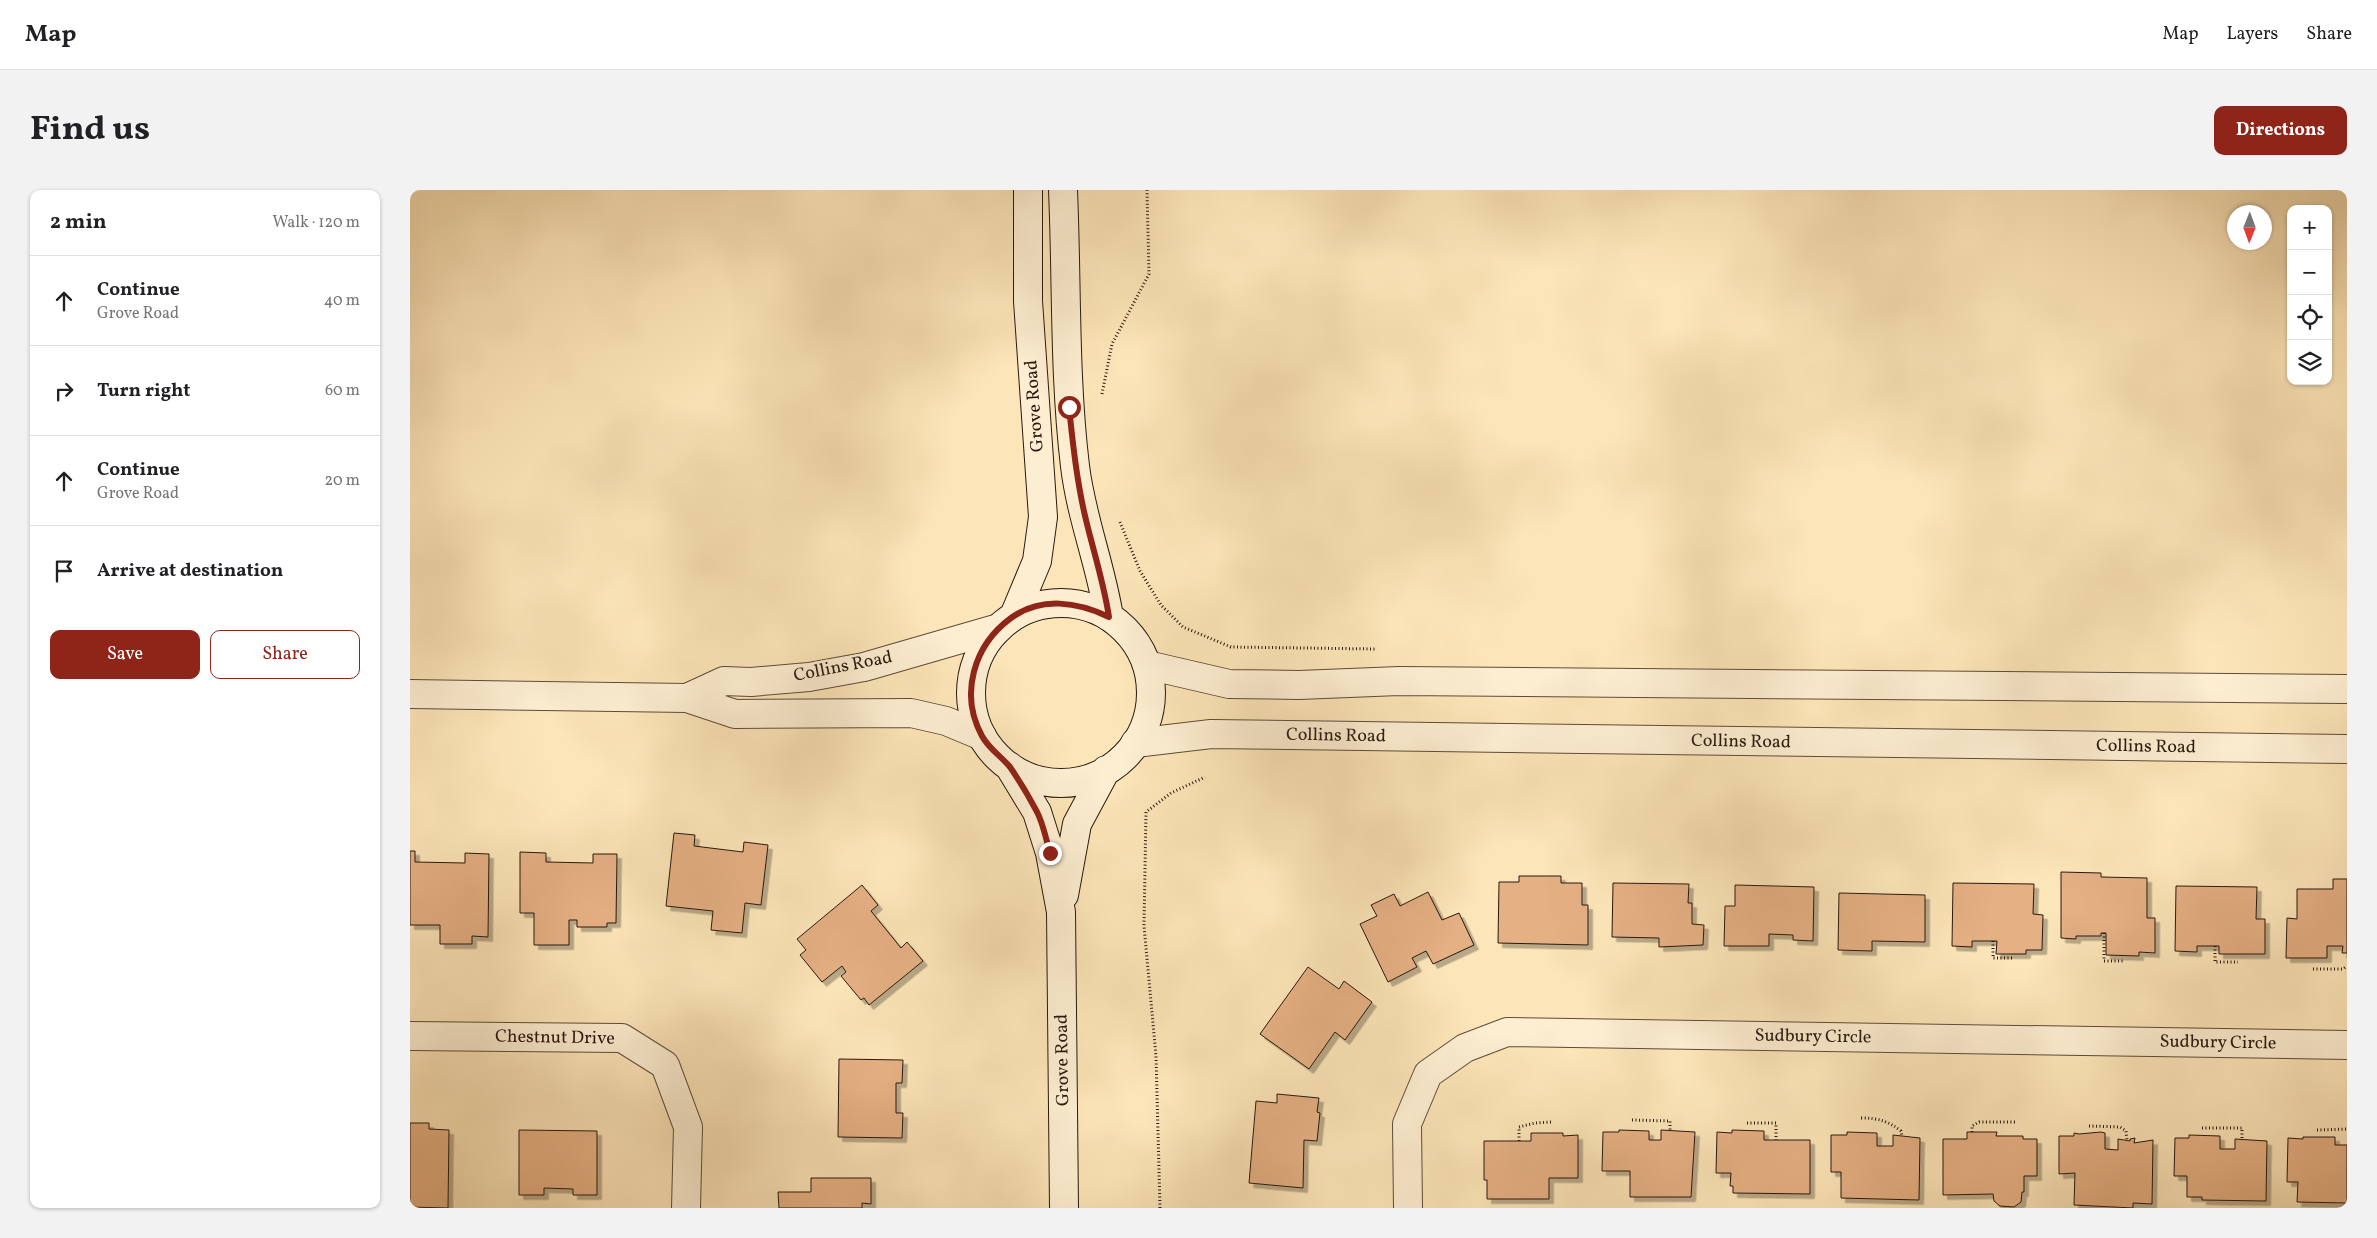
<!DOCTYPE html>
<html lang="en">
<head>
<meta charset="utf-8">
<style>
	body { margin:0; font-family:Vollkorn,serif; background:#f2f2f2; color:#202124 }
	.controls { position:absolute; right:15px; top:15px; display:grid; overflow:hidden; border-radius:10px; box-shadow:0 1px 4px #0004 }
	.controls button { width:45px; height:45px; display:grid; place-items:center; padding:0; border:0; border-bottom:1px solid #e0e0e0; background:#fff; color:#202124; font:25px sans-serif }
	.compass { position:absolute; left:1817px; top:15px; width:45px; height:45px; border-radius:50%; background:#fff; box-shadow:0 1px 4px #0004; rotate:181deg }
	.stop { position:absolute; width:15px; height:15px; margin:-11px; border:4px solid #8f2418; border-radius:50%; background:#fff }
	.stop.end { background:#8f2418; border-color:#fff; box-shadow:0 1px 5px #0008 }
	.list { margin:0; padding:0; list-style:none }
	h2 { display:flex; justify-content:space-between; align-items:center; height:65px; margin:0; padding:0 20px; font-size:21px }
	h2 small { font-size:16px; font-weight:400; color:#757577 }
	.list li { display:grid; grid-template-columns:32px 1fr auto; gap:15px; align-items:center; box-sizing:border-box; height:90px; padding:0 20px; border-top:1px solid #e0e0e0 }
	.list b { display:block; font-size:19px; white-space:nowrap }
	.list p { margin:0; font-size:16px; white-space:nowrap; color:#757577 }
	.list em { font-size:16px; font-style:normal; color:#757577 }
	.actions { display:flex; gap:10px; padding:15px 20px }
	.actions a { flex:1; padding:11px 0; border:1px solid #8f2418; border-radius:10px; text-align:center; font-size:18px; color:#8f2418 }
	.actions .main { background:#8f2418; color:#fff }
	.icon { flex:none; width:28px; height:28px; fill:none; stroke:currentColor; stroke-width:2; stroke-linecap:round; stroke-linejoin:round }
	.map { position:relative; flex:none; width:1937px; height:1018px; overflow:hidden; border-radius:10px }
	header { display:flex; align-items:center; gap:30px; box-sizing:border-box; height:70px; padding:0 25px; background:#fff; border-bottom:1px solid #e0e0e0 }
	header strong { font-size:24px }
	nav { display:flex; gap:28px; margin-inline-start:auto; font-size:18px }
	.intro { display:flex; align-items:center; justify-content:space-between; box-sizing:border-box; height:120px; padding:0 30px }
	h1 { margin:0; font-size:35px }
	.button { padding:12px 22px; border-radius:10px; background:#8f2418; color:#fff; font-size:18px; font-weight:700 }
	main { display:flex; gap:30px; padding:0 30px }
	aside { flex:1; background:#fff; border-radius:10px; box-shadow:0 1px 4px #0004 }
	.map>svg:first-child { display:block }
</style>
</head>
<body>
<header>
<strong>Map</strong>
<nav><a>Map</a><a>Layers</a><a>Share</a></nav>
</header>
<div class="intro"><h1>Find us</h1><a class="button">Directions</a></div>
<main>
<aside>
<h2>2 min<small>Walk · 120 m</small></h2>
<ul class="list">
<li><svg class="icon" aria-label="ahead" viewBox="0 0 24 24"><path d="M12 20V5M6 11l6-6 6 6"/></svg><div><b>Continue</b><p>Grove Road</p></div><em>40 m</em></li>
<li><svg class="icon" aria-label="right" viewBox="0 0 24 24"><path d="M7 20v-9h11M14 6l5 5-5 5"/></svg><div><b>Turn right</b></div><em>60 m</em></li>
<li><svg class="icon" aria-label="ahead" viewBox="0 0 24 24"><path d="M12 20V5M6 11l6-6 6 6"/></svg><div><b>Continue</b><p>Grove Road</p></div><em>20 m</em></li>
<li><svg class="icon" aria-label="arrive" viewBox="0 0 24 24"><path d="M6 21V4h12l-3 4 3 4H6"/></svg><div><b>Arrive at destination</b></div></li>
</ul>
<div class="actions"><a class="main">Save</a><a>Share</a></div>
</aside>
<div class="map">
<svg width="1937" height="1018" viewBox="0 0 1937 1018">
	<defs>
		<filter id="shadow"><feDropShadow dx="4.5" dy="4.5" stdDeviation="0" flood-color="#0004"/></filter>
	</defs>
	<rect width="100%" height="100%" fill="#fce5b8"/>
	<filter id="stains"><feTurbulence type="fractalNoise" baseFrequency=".004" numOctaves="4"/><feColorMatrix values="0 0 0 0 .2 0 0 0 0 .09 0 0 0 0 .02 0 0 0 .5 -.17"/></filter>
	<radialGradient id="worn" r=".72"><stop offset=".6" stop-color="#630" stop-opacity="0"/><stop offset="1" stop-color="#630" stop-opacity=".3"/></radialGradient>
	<!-- building -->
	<path fill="#e5b083" stroke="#281810" filter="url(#shadow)" d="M264,643l21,2 -1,11 49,6 1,-10 24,3 -7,60 -16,-2 -3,30 -31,-3 2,-19 -47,-5z
		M0,661h5v11l50,1v-10l24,1 -1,83 -16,-1v8h-32v-19h-30z
		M110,662l26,1v9l47,1v-9h24l-1,69h-9v4h-30v-7h-8v25h-35v-32h-14z
		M1651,682l40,1v4l46,1v40h8v35l-16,-1v4l-33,-1v-22h-5v3h-25v3l-15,-1z
		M1109,686h42v7h21v22h6v40l-90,-2 1,-61h20z
		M1923,689h14v74h-5l1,-7h-16v12h-41l1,-40 10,1v-30h36z
		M1203,693l76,1 -1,19h4v21l12,1 -1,20 -44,2v-9l-47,-1z
		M1543,693l81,1 -1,30 10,1 -1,35h-16v4h-30l1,-13h-25v6l-20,-1z
		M452,695l16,20 -7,6 30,37 6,-6 16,19 -54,44 -5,-7 -3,2 -20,-24 5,-4 -4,-6 -20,16 -22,-27 6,-5 -9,-11z
		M1325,695l79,2 -1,54 -20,-1v-5l-24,-1v12h-45l1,-40h10z
		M1766,696l81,1 -1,32h9v35h-46v-8h-22v6l-22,-1z
		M1018,702l14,28 17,-7 15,32 -41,19 -7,-13 -14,7 5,9 -29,15 -28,-58 17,-8 -6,-11 23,-11 6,12z
		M1429,703l86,2v47l-53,-1v10l-34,-1z
		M898,777l31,22 5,-8 28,21 -27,38 -10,-8 -26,37 -49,-35z
		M429,869l64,1 -1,23h-6v30h7l-1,25 -64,-1z
		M867,904l42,4 -2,14 3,1 -3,28 -13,-1 -1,48 -54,-5 7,-82 21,2z
		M0,933h19v6l20,1 -1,78 -38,-1z
		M109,940l78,1v64h-24v-6l-29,-1v7h-25z
		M1209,940l30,1v9h12v-10l34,2 -4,65h-61v-26h-28l1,-39h16z
		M1322,940l32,1v9h46v54l-77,-1v-7h-3l1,-13h-15l1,-41 15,1z
		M1437,942l30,1v13h16v-11l27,3 -1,62 -78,-2v-26h-10v-37h16z
		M1557,942h30l-1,4h27v3h14v37h-13v16h-2l-1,10 -7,5 -14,-1 -6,-5 -1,-7 -50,1v-56h24z
		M1691,942l4,1v16l13,1v-11l12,2v-2l5,-1 -1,5 19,-3 -1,64 -19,-1v5l-59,-3 1,-32 -16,1v-38h15v-3l5,1z
		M1121,943h32v3l15,-1v43h-29v21h-62v-19h-3v-39h47z
		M1779,945l31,1v13h15v-10l32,2 -1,60 -64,-1v-3h-15v-21h-13l1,-38h14z
		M1893,947h32v8h12v58l-50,-1 1,-20h-11l1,-44 15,1z
		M401,988h60v26l-9,-1v5h-83l-1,-16h33z"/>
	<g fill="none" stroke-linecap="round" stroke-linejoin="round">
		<!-- street casing -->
		<g stroke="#5d4b3a" stroke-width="30">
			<path id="street" d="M737,475l82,19 70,1 100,-4 948,8
				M0,504l277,4 48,16 176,-1 35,8 36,15
				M277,508l37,-17 27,1 58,-5 55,-10 135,-39
				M725,553l76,-9 1136,15
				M0,846l212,2 43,27 23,62 -2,81
				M998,1018l-1,-84 21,-50 37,-26 42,-16 840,13"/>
		</g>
		<!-- secondary casing -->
		<g stroke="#281810" stroke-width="30">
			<path id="secondary" d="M653,0c4,92 1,185 12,276 6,51 26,100 34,151
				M561 503a90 90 0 1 1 180 0a90 90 0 1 1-180 0Z
				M604,426l23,-55 6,-44 -15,-216v-111
				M599,576l28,46 13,41 11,59 3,296
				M654,705l13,-71 29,-54"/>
		</g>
		<!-- path -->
		<path stroke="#281810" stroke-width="3" stroke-dasharray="1 2.5" stroke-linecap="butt" d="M692,204l10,-50 37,-70 -2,-84
			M710,332l20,49 21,34 22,22 48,20 145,2
			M1694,743v28h20
			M1583,751v17h20
			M1805,756v16h23
			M1903,779h30l4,-3
			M1451,928c17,0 27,3 40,13l1,5
			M1222,930l38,1v9
			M1337,933h29v17
			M1679,936l31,1 6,4 1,10
			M1792,938h40v11
			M1907,940l30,-1
			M1562,942v-6l7,-4h36
			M1109,951v-14l16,-4 16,-1
			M750,1018l-4,-152 -12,-130 2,-114 25,-19 34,-16"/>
		<!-- street -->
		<use href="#street" stroke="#fdeed1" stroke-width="28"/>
		<!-- secondary -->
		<use href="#secondary" stroke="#fdeed1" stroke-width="28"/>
	</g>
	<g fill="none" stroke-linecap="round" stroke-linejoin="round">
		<!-- route -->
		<path stroke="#8f2418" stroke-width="6" d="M640,663c-4,-14 -7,-31 -14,-43 -8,-15 -17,-30 -26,-43 -9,-11 -21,-18 -28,-31 -23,-42 -8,-91 29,-118 30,-22 67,-16 98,-1 -5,-33 -15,-64 -23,-97 -9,-37 -13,-75 -17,-113"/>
	</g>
	<g text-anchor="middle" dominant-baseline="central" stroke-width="4.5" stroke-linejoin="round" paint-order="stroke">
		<!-- street labels -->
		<g font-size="18" fill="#281810" stroke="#fdeed1">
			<text transform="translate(625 216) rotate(-94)">Grove Road</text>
			<text transform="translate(433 477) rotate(-11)">Collins Road</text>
			<text transform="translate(926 546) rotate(1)">Collins Road</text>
			<text transform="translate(1331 552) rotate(1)">Collins Road</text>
			<text transform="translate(1736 557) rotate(1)">Collins Road</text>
			<text transform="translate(1403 847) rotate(1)">Sudbury Circle</text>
			<text transform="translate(145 848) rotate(1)">Chestnut Drive</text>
			<text transform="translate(1808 853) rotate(1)">Sudbury Circle</text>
			<text transform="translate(653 870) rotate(-91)">Grove Road</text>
		</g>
	</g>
	<rect width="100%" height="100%" filter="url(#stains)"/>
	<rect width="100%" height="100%" fill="url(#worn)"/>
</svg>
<div class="controls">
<button>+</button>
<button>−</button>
<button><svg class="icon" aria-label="locate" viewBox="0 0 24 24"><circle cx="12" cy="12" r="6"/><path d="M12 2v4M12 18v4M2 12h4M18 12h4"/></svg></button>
<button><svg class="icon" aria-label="layers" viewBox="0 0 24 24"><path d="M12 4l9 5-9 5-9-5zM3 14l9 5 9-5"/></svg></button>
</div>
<svg class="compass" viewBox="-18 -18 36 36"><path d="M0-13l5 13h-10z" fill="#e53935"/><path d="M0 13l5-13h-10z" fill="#757577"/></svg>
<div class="stop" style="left:659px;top:217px"></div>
<div class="stop end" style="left:640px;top:663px"></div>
</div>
</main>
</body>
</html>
